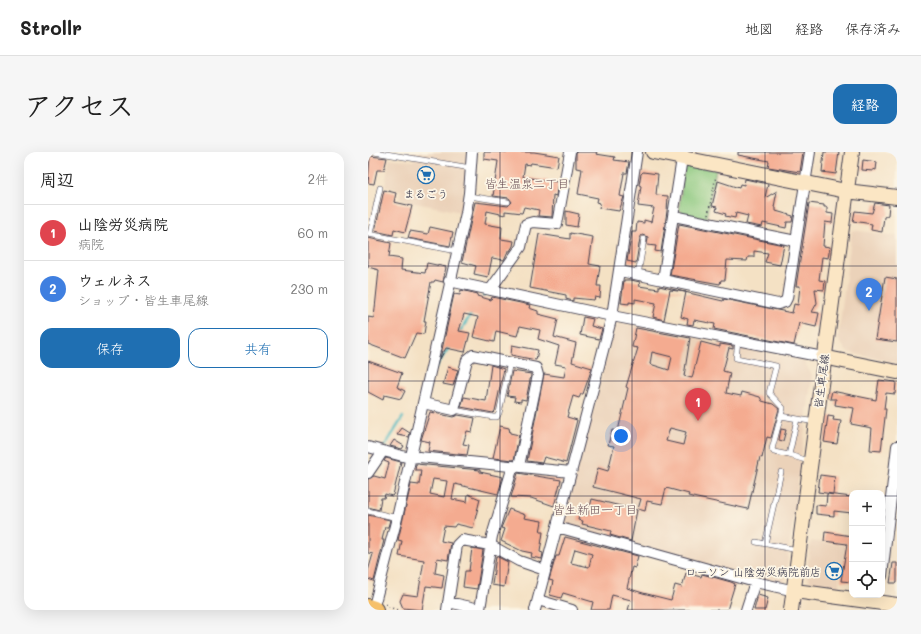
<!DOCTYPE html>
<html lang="ja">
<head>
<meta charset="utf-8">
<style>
	body { margin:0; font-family:Mali,"Klee One",sans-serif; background:#f6f6f6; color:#222 }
	.controls { position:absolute; right:12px; bottom:12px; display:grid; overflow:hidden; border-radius:8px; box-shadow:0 4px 16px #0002 }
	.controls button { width:36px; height:36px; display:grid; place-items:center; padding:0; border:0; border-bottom:1px solid #e0e0e0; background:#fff; color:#222; font:20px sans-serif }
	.you { position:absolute; left:253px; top:284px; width:14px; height:14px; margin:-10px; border:3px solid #fff; border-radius:50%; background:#1a73e8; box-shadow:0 0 0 6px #1a73e833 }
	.badge { display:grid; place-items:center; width:26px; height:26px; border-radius:50%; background:#1f6fb2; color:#fff; font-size:13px; font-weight:700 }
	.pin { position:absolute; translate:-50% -33px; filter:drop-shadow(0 1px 2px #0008) }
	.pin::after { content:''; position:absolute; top:21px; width:14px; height:12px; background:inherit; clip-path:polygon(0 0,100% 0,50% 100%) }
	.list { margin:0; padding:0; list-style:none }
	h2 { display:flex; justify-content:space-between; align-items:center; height:52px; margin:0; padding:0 16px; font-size:17px }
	h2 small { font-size:13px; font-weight:400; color:#767676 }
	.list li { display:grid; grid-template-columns:26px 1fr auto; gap:12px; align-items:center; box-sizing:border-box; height:56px; padding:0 16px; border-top:1px solid #e0e0e0 }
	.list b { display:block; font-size:15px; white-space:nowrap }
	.list p { margin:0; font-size:13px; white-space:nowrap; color:#767676 }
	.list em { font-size:13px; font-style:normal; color:#767676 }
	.actions { display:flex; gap:8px; padding:12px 16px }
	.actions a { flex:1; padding:9px 0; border:1px solid #1f6fb2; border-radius:12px; text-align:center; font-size:14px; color:#1f6fb2 }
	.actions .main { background:#1f6fb2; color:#fff }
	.icon { flex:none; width:22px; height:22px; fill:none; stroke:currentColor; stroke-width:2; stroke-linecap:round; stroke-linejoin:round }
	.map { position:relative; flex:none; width:529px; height:458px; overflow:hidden; border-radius:12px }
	header { display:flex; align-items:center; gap:24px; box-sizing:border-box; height:56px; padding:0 20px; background:#fff; border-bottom:1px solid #e0e0e0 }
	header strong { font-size:19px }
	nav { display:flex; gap:22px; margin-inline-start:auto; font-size:14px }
	.intro { display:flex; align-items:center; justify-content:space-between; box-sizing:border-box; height:96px; padding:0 24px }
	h1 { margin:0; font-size:28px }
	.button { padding:10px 18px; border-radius:12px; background:#1f6fb2; color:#fff; font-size:14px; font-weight:700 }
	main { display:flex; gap:24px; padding:0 24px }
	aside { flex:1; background:#fff; border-radius:12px; box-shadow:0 4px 16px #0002 }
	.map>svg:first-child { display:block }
</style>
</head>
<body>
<header>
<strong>Strollr</strong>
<nav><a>地図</a><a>経路</a><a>保存済み</a></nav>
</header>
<div class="intro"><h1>アクセス</h1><a class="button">経路</a></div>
<main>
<aside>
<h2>周辺<small>2件</small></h2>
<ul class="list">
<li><span class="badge" style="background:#e0444e">1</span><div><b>山陰労災病院</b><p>病院</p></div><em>60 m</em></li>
<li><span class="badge" style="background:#3f7fe0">2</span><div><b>ウェルネス</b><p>ショップ · 皆生車尾線</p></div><em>230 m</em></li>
</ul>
<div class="actions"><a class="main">保存</a><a>共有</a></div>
</aside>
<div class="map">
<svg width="529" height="458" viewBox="0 0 529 458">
	<rect width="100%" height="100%" fill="#fcf5e5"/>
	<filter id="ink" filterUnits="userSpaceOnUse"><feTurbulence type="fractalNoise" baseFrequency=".025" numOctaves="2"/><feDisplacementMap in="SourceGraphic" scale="8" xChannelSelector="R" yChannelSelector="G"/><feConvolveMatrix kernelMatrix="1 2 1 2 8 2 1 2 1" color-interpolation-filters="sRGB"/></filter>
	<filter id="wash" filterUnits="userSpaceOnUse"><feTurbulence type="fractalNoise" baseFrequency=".012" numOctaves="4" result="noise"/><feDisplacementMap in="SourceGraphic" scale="16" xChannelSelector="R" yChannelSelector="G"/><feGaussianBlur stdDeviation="0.9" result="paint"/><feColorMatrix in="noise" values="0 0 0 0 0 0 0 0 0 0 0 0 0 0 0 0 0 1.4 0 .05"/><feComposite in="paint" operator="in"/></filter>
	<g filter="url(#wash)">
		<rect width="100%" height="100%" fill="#f4e1c4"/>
		<!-- built -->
		<path fill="#ebd2b9" d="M23,0h76l-6,60 -61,-12 1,-10 -16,-3 4,-29 25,3 1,-5z
			M484,78l45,6v127l-50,-11 -9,-13z
			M253,171l182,37 9,15 -27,206 -5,3 -213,-58 -3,-5 51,-194z
			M479,388l5,30 -11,-2 -3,23 -23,-3 -9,-13 5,-34 35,4z"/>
		<!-- green -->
		<path fill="#89c77d" stroke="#56745c" d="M321,13l27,5 -10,49 -24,-6 -3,-5 5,-39z"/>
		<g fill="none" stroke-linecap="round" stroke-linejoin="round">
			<!-- stream -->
			<path stroke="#49b8bf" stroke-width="2.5" d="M113,148l4,-6
				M91,181l13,-20
				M67,216l15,-22
				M17,294l18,-29"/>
		</g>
		<g id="blocks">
			<!-- building -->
			<path fill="#f4ab90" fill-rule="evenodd" d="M116,0h50l25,4 -2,11 -26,-4 -1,2 -5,-1 -2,13 35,5 -2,14 -3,-1 -1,22 -14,-1 1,-6 -15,-3 -2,6 -17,-2v4l-18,-4 -2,13 17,3 -1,12 13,2 -1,5 -3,5h-2l-4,9 -12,-2 -4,19 -14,-3 2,-8 -14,-4 13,-60 33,4 4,-4 -3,-4 -16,-2 5,-35 -14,-2z
				M208,0h21l-1,2 19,3 -1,3 15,2 -2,11h-3l-4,23 4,1 -5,14 -20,-3 1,-5 -3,-1 1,-4 -20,-4 4,-25 -6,-1z
				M370,0h65l-3,20 -32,-5 1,-6 -31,-6z
				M456,0h15l-3,22 -14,-2z
				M2,4l17,2 -3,12h-7l-3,14 -6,-1z
				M495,8l14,2 -1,8 -3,-1v2l-11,-1z
				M275,20l15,2 -2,21 12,1 -1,15 -6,41 -6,-1 1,-5 -9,-1 1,-8 -6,-2 -2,3 -4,25 -9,-2 5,-29h4l1,-10 7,1v-3l7,2 3,-14 -16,-2 3,-20 -2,-1 2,-11z
				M377,27l23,5 -3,14 12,-7 -3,16 2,1v3l17,5 -1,6h-5l-1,6 -23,-5 -1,4 -16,-3 2,-8 -12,-3 -1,5 -10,-2 1,-2 -10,-3 1,-4 -5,-1 6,-25 21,7 1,-4 4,1z
				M16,38l12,3 -2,9 18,4 -7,26 -11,-3 -1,6 -18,-4z
				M441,51l15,2v2h3v6l6,1 -1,9 -7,-1 -2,24 7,1 -2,11 -6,-1 -3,23 6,1 -1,9 -9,-1 2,14 -5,9 7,1 -3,14 -17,-4 -5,22 -80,-16 1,-5 -21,-4 -1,5 -6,-1 1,-5 -7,-2 5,-25 -16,-2 -6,30 -11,-3 3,-14 -21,-4v4l-6,-1v2l-8,-1 3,-23h7l9,2 -1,4 20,3v-3l64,15 1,-2 68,14 2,-9 4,1 2,-19h-4z
				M507,51l14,2 -1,10 -4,2 -2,15 -11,-2 1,-6 -19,-3 2,-10 17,2z
				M198,59l13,3 -2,13 -11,-2z
				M311,72l105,21 -4,20 -15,-3 3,-9 -14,-2v6h-6l-1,4 -20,-1 -2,20h-4l-1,4 -50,-9z
				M62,75l23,5 -3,14 -42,-8 2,-7 18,3z
				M202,81l23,4 -4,27 11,2 -3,20h4l-1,12 -5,-1 -1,3 -21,-2v3l-7,-2v-4l-36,-7 9,-54 31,5z
				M0,86l23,5 -2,14 13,2 -1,11 24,3 2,-10 19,4 -3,15 -8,-2 -1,2h-3l-7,39h2l-2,13 -8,-1 -11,25 -37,-14v-27l6,1 5,-48 -11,-3z
				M517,125l12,2v63l-22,-3z
				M93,138l17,4 -1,2 14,4 1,-3 38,8 -1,3 9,3v3l20,5 -4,18 22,6 -4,19 20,6 -9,26h-2l-2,4 -6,-2 -6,21 10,3 -11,43 -22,-6 -2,6 -15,-2 17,-87 20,3 2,-11 -11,-2 4,-18 -21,-7 2,-9 -20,-4 -3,10 -21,-5 -2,11 -21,-5 5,-20 -14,-3 -5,17 11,2 -5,19 -19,-4 -6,11 14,-65 6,1z
				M215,165l10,2 -2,7 11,3 -3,10 -19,-4z
				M268,176l54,10 -6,38 8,2 9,-36 19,5v-3l13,2v3l-4,-1 -6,23 7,2 -4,20 15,3 1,-4 18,5 2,4 11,3 6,5 -8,29 -4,-1 -5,21 -2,-1 -12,52 -60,-13 1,-2 -23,-6 -4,16 -15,-3 -2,10 -7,-2 3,-10 -48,-12 5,-19 10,3 6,-25 -6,-1 4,-15 6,1 10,-43 -2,-1 12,-39 -6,-1zM284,200l20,5 -3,13 -19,-6zM302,276l16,4 -3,13 -17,-4z
				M144,193l26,5 -2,10 -25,-5z
				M0,209l34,12 -5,14 8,4 -4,8 -17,-4 -1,5 -15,-8z
				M123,213l13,4 -9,42 -2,2 -32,-6 3,-10 22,4z
				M80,215l10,3 -5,16 -10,-2z
				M144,219l19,3v1l-5,25 -5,-1v3l-7,-1 1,-4 -8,-1z
				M511,228l17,2 -1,12 -9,-1 -2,16h2l-5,42 -11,-1 2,-22 -21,-4 3,-16 -19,-3 1,-6h-6l2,-8 44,9z
				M62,260l23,5 5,-2 17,3 -3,14 -5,-1 -4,13 6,1 -2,10 -39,-4 2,-9 -9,-2z
				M460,264l6,1 -1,3 8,1 -4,23 -13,-2z
				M132,274l9,2 1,5 9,2 -5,25 -21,-2z
				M34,276l8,5 -1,4 -12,-2z
				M413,277l5,1 -3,11 -4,-1z
				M26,288l10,6 -2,3 -12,-3z
				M18,306l15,4 -8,33 -1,1 -7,-2 -1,4h-3l-2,12 -11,-3v-28l6,-3 11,3 4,-16 -5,-2z
				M48,312l64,6v2l23,5 -5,17 -43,-10 -3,15 15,3 1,-8 12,5 -7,29 -17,-4 -2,3 -10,-1 -3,15 10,2 -3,17 -11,-2 -2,15 9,2 -2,13 -16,-2 -4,24 -19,-2 -3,-7 3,-7 15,2 6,-36 -25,-4 3,-15 -4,-1 13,-56 8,1 2,-15h-6zM65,327l14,2 -3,16 -14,-3z
				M150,321l43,7 -7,26 -23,-8 -20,-1z
				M452,323l15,2 -2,17 -15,-2z
				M459,342l25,3v16l-18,-2v5l-18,-2v-9l10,1z
				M224,347l45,11 -6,31 -21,-6 1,-4 -29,-7 1,-3 -5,-1 2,-8 8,3z
				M141,357l16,6 -1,3 18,3 -2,11h3l-3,20 3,1 -1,6 -11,-2 1,-4 -10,-2 -21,-10 4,-12 -4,-1z
				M0,363l22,5 -2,7h-3l-3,13h2l-10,41 -6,-2v-8l5,-17 -5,-1z
				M457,380l27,4v46l-11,-1 6,-37 -23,-3z
				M197,385l73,19 -3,12 -3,-1 -5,21 16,5 28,7 4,-15 7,2 4,-14 15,4 1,-3 29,8 4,2 -8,26h-99l3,-10 -19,-5 -3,15h-18l2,-8 -30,-9 -2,5 -11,-3 3,-14 -4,-1 7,-24h3zM207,397l17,5 -3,13 -18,-4z
				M104,396l11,2 -6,39 -14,-2 2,-16h4z
				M128,404l12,6 -4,25 -12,-2z
				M525,411h4v20h-7z
				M390,443l10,3 -3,12h-11z"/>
		</g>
	</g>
	<g filter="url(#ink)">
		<use href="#blocks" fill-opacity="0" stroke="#423f50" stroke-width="1"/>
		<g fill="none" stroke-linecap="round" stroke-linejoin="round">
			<!-- lane casing -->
			<g stroke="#423f50" stroke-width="6">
				<path id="lane" d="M6,0l97,16
					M101,44l39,6
					M0,82l89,17
					M2,82l10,-46
					M270,123l6,-36
					M370,189l-2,17 40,8 -7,27 14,15 -11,41 2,3 15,3
					M86,258l39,7h4l2,-4 11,-51
					M413,264l34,6
					M429,267l-8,36 20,6
					M0,359l29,7
					M388,390l42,8
					M397,392l16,-72"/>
			</g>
			<!-- street casing -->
			<g stroke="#423f50" stroke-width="12">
				<path id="street" d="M306,64l122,25
					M252,119l158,33 7,-2 2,-4 23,-146
					M295,128l20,-128
					M81,129l163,35 211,41
					M122,138l31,-43 5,-23 7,-2 24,2 13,-72
					M55,251l31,7 13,-50 6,-5 63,13 2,7 -19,91
					M0,295l42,11 9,-1 152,15
					M0,321l15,-22
					M189,375l198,55 40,9
					M514,424l15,-130
					M170,448l34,10
					M80,450l32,7 12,-73 21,-70
					M5,458l24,-92 69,-305 3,-20 3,-41
					M79,458l10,-65 5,-5 28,5 29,16 26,9
					M167,458l77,-294 25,-164
					M378,458l9,-28"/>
			</g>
			<!-- secondary casing -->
			<g stroke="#423f50" stroke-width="16">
				<path id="secondary" d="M285,0l193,39 51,6
					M455,205l74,15
					M427,439l102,14
					M423,458l61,-458"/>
			</g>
			<!-- highway casing -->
			<g stroke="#423f50" stroke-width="20">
				<path id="highway" d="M0,456l6,2"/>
			</g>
			<!-- path -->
			<path stroke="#423f50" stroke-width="1.5" stroke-dasharray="1 3" stroke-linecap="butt" d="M340,63l8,-39
				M18,452l2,3 10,3"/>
			<!-- lane -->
			<use href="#lane" stroke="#fff" stroke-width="5"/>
			<!-- street -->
			<use href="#street" stroke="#fff" stroke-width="10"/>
			<!-- secondary -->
			<use href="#secondary" stroke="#fbe6c4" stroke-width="14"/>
			<!-- highway -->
			<use href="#highway" stroke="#f6c06b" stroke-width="18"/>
		</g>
	</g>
	<!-- grid -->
	<path fill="none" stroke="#22223b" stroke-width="1" stroke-opacity="0.55" d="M132,0v458M264,0v458M397,0v458M0,114h529M0,229h529M0,344h484M514,344h15"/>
	<!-- icons -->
	<defs>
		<g id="supermarket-ring" transform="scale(0.9)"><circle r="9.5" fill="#fcf5e5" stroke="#1f6fb2" stroke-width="1.5"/><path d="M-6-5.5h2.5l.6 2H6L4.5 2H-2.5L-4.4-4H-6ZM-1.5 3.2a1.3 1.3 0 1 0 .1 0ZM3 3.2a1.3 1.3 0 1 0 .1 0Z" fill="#1f6fb2"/></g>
	</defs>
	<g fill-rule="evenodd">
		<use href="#supermarket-ring" x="58" y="23"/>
		<use href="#supermarket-ring" x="466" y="419"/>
	</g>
	<g text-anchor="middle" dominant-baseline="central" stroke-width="3.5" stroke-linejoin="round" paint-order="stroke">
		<!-- poi labels -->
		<g font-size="11" fill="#22223b" stroke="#fcf5e5">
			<text x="58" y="41">まるごう</text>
			<text x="453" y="419" text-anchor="end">ローソン 山陰労災病院前店</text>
		</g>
		<!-- street labels -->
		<g font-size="11" fill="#22223b" stroke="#fcf5e5">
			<text transform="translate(453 229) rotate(-83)">皆生車尾線</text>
		</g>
		<!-- neighbourhood labels -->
		<g font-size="12" fill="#6c5259" stroke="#fcf5e5">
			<text x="159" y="31">皆生温泉二丁目</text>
			<text x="227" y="357">皆生新田一丁目</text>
		</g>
	</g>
</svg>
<div class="controls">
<button>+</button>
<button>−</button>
<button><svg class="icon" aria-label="locate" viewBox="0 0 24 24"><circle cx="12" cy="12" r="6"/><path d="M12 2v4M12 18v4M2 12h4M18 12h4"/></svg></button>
</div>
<div class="you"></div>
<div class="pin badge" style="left:330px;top:269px;background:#e0444e">1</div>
<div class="pin badge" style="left:501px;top:159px;background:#3f7fe0">2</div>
</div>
</main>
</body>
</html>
